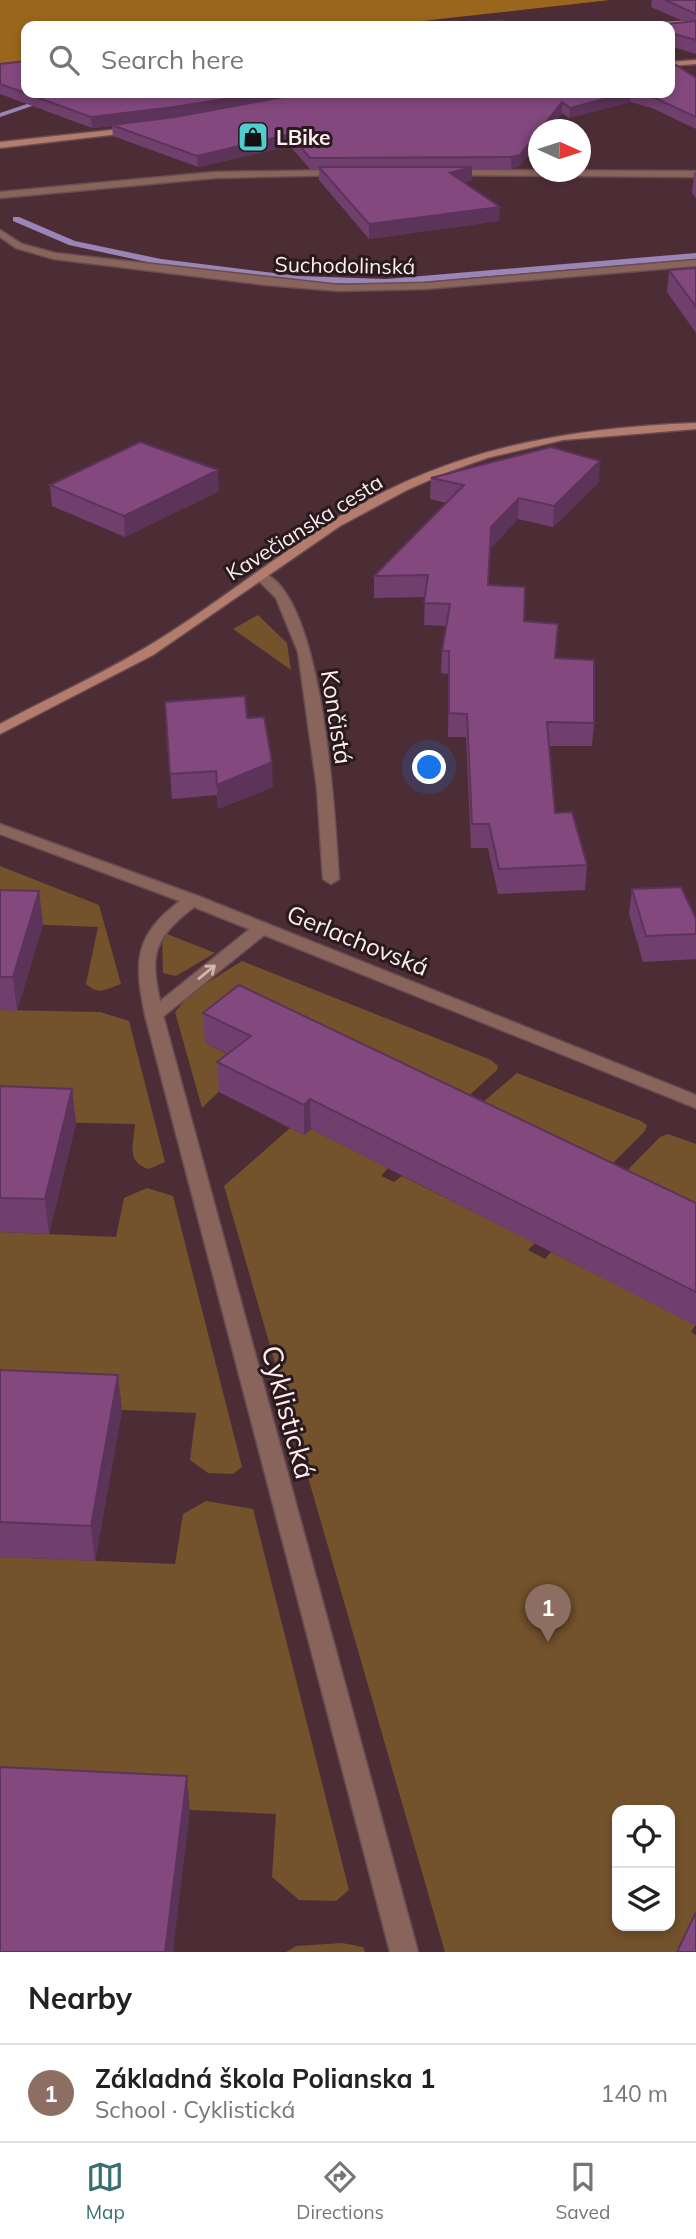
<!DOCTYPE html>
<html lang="en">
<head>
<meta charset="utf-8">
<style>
	body { margin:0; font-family:Mulish,sans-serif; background:#f2f2f2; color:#222 }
	.controls { position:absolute; right:21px; bottom:21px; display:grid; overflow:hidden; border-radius:14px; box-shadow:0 4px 10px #0003 }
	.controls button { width:63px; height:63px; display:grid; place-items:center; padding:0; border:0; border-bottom:2px solid #e0e0e0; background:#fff; color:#222; font:35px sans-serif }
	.compass { position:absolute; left:528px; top:119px; width:63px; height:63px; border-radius:50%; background:#fff; box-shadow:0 4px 10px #0003; rotate:93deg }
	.you { position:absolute; left:430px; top:768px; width:24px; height:24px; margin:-18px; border:5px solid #fff; border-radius:50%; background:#1a73e8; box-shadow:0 0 0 10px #1a73e833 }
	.badge { display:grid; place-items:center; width:46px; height:46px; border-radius:50%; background:#386f70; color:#fff; font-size:23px; font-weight:700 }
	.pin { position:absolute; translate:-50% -58px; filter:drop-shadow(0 2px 4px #0008) }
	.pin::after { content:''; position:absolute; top:37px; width:24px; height:21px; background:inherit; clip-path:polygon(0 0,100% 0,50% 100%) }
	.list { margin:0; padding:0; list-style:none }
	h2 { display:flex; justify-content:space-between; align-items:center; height:91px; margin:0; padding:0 28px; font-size:30px }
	h2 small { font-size:23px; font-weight:400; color:#767676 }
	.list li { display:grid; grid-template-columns:46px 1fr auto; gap:21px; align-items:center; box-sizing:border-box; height:98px; padding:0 28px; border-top:2px solid #e0e0e0 }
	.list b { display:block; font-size:26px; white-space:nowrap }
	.list p { margin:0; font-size:23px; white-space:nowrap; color:#767676 }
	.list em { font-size:23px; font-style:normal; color:#767676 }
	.icon { flex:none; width:38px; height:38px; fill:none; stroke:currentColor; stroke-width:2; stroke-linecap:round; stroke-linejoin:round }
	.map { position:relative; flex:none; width:696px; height:1952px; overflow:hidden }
	.search { position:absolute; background:#fff; box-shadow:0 4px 10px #0003; left:21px; right:21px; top:21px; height:77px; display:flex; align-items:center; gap:18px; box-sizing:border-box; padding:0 24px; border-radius:14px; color:#767676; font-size:26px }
	.sheet { height:189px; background:#fff }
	nav { display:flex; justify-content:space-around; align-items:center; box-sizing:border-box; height:98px; border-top:2px solid #e0e0e0; background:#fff; font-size:19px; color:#767676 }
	nav a { display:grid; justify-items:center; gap:4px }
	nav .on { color:#386f70 }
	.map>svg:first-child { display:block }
</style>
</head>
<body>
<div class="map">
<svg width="696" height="1952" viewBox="0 0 696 1952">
	<rect width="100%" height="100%" fill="#4d2d35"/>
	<!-- green -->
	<path fill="#73522c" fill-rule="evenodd" d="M258,615l29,28 4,27 -58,-41z
		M0,866l99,39 22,79c-16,5 -21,12 -35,0l12,-57 -98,-4z
		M162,932l53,21 -39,23 -13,-3z
		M242,961l249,99 7,6 -1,4 -49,45 -243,-72 42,21 -45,44 -27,-96 16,-19z
		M0,1010l100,2 29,9 36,141 -16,7c-24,-7 -15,-25 -14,-45l-135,-3z
		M517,1073l124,48 6,4 -2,6 -49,49 -135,-59z
		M290,1128l14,7 7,-6 77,39 -7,8 13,6 8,-6 133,67 -7,7 17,9 6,-7 145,72 -5,8 5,3v590l-12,27h-239l-221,-766zM617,1810h53v116h-53z
		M668,1134l28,10v90l-85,-47 49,-50z
		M147,1188l26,8 69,271 -9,7 -25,-1 -18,-13 6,-47 -196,-8v-173l116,5 8,-39z
		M206,1501l47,8 96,381 -13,11 -37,-1 -27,-23 4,-63 -276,-13v-244l175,7 8,-50z
		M342,1943l21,4 2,5h-79l10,-6z"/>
	<!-- forest -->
	<path fill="#9a651c" d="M0,0h610l-233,26h-351v44l-26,3z"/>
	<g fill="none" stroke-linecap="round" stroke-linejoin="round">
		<!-- stream -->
		<path fill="#9985b6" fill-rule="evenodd" d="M696,20v4l-75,2 3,-2z
			M60,93h10l-70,24v-4z
			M13,217h6l56,24 86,18 137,17 88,3 310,-26v6l-310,26 -88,-3 -137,-17 -92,-20 -56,-24z"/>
		<!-- lane casing -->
		<g stroke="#694c53" stroke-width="3">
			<path id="lane" d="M262,923l6,1 2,4 -2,4 -108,87h-12l-3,-4 3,-4 108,-87z"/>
		</g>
		<!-- street casing -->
		<g stroke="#694c53" stroke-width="3">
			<path id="street" d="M343,170l3,5 -131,3 -215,20v-6l215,-20z
				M448,170l248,1v6l-251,-2z
				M0,230l22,14 33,9 284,32 86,-2 271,-23v6l-271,23 -86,2 -73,-6 -212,-26 -38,-11 -16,-11z
				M261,572c63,19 74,248 78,307l-8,5 -8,-5 -6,-90 -19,-137 -22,-54 -22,-22z
				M0,824l198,72 498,199v13l-502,-201c-47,36 -43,53 -31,108l255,937h-28l-245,-937c-11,-54 -11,-79 35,-114l-180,-67z"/>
		</g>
		<!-- secondary casing -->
		<g stroke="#694c53" stroke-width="3">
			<path id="secondary" d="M696,60v4l-26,2v-4z
				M139,127l-3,5 -136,16v-6z
				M696,423v6l-133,11 -76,18 -39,14 -41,18 -67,36 -187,129 -153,79v-10c54,-29 111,-54 163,-87 57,-36 109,-78 166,-114 115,-73 233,-95 367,-100z"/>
		</g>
		<!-- lane -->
		<use href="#lane" fill="#88645a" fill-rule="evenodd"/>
		<!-- street -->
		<use href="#street" fill="#88645a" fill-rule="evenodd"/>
		<!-- secondary -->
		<use href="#secondary" fill="#b47c6d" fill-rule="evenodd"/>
	</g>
	<!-- wall -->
	<path fill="#713f6d" d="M652,0h44v54l-26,-8v-20l15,-4 -34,-15z
		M0,64l26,29h644l26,-15v51l-44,-21 -22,-6 -61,16 -7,-5 -43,53 -8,3h-39v11l-8,2 35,39 -130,18 -50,-59v-11h-9l-20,-23 -92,21 -85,-31 -1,-10 -20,2 -92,-34z
		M694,172h2v26l-4,-5z
		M696,268v65l-29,-41 2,-22z
		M431,478l168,4 -46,45 -35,-8 -28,30 -2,36 36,36 31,37 39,65 -2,23h-43l6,67 32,52 -2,25 -87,4 -10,-46h-17l-5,-111h-18l1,-63 -8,-1 1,-22 4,-25 -22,-1 1,-28 -51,1v-22l73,-73 -17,-4z
		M50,485l169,6 -94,46 -73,-31z
		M165,702l82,16 26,69 -55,22 -1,-14 -45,4z
		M632,889l64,30v40l-53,3 -14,-48z
		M0,890l39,1 4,33 -26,87 -17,-1z
		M203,1013l493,190v123l-385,-197 -7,6 -85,-43 -2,-30 11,-8 -23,-11z
		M0,1086l72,3 4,34 -27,111 -49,-2z
		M0,1370l118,5 4,35 -27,151 -95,-4z"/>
	<!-- shaded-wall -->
	<path fill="#5c3359" d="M263,93h65l-153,25 -63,7v1l-20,2 -1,-11z
		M627,93h4l-1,9 -61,16 1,-10z
		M562,102v11l-14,17h-8z
		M538,132v10l-19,24 -8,3v-12z
		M290,134v12l-92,21 -1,-11z
		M472,167v13l-22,6v-13z
		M500,207l-1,14 -130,18v-15z
		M600,461l-1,21 -46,45 1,-21z
		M218,470l1,21 -94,46 -1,-21z
		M519,498l-1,21 -28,30 1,-22z
		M272,762l1,25 -55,22 -1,-24z
		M39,891l4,33 -26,87 -4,-34z
		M72,1089l4,34 -27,111 -4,-35z
		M310,1099l1,30 -7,6v-30z
		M118,1375l4,35 -27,151 -4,-35z
		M187,1776l3,35 -17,141h-8z"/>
	<!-- building -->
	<path fill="#83497f" stroke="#5c3359" stroke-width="2" d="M665,0h31v14z
		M502,20l8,6h-78z
		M696,21v19l-26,-7v-7h-15l1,-1z
		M26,61v32h237l-89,14 -83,10 -91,-33v-20z
		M670,61l26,17v39l-43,-20 -18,-4h35z
		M305,93h322l-57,15 -8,-6 -22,28h-2v2l-18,23 -9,2 -201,1 -20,-24 -93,22 -85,-31 63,-8z
		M319,167h153l-22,6 50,34 -131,17z
		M696,268v39l-27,-37z
		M140,442l78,28 -94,46 -74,-31z
		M551,447l49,14 -46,45 -35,-8 -28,29 -3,58 37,2 -1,34 34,3 -3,34 39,2v63l-47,-1 8,91 17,-1 15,53 -88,4 -10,-45h-17l-5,-110 -18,-1v-62h-7l8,-47 -26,-1 4,-28 -54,1 90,-91 -33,-7z
		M245,696l2,22 17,-1 8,45 -55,23 -1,-14 -46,3 -5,-72z
		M681,887l15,32v15l-50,2 -14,-47z
		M0,890l39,1 -26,86h-13z
		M239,985l457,218v89l-386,-193 -6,6 -87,-43 34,-26 -48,-23z
		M0,1086l72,3 -27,110 -45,-1z
		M0,1370l118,5 -27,151 -91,-4z
		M0,1767l187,9 -22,176h-165z
		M696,1912v40h-19z"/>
	<!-- one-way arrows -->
	<defs><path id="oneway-shaft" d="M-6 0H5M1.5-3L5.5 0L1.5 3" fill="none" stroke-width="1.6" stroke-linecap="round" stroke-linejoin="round" transform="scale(1.75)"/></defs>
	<use stroke="#cfb6b5" href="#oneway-shaft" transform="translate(207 972) rotate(-39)"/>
	<!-- icons -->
	<defs>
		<g id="shop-square" transform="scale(1.575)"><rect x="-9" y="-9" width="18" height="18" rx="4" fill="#52cdcf" stroke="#291a1e"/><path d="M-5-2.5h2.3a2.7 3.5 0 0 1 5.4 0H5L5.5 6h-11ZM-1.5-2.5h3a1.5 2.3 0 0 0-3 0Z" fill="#111"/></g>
	</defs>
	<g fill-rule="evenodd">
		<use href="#shop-square" x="253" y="137"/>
	</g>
	<g text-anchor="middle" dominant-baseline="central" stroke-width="6" stroke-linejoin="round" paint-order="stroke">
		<!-- far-poi labels -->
		<g font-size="21" font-weight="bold" fill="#ffedf1" stroke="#291a1e" text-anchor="start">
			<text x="276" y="137">LBike</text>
		</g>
		<!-- far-street labels -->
		<g font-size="21" fill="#ffedf1" stroke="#291a1e">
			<text transform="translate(345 265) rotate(1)">Suchodolinská</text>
			<text transform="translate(304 527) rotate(-32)">Kavečianska cesta</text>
		</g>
		<!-- street labels -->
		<g font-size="24" fill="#ffedf1" stroke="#291a1e">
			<text transform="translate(337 717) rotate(81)">Končistá</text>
			<text transform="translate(358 940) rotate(22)">Gerlachovská</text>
		</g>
		<!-- near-street labels -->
		<g font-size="28" fill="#ffedf1" stroke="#291a1e">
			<text transform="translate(289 1412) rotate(75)">Cyklistická</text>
		</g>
	</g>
</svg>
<div class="controls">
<button><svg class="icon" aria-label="locate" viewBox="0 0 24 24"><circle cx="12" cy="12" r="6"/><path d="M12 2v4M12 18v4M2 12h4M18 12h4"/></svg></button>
<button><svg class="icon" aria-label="layers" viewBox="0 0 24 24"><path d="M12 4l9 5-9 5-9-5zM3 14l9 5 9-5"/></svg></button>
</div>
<svg class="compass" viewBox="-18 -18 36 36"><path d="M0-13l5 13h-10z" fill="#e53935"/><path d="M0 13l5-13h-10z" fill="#767676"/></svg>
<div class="you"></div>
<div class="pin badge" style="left:548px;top:1642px;background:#8d6e63">1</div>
<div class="search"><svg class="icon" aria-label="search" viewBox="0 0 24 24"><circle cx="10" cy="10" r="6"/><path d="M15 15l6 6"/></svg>Search here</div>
</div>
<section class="sheet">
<h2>Nearby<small></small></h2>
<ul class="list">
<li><span class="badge" style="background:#8d6e63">1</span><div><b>Základná škola Polianska 1</b><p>School · Cyklistická</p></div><em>140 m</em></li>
</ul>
</section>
<nav>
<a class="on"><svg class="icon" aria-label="map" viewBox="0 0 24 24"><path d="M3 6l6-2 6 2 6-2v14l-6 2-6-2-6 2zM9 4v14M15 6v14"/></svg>Map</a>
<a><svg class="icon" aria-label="directions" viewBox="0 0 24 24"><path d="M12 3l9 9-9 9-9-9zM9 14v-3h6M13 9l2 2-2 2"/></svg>Directions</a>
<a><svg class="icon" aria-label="saved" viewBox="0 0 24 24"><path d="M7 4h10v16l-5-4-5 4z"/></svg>Saved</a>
</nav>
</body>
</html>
